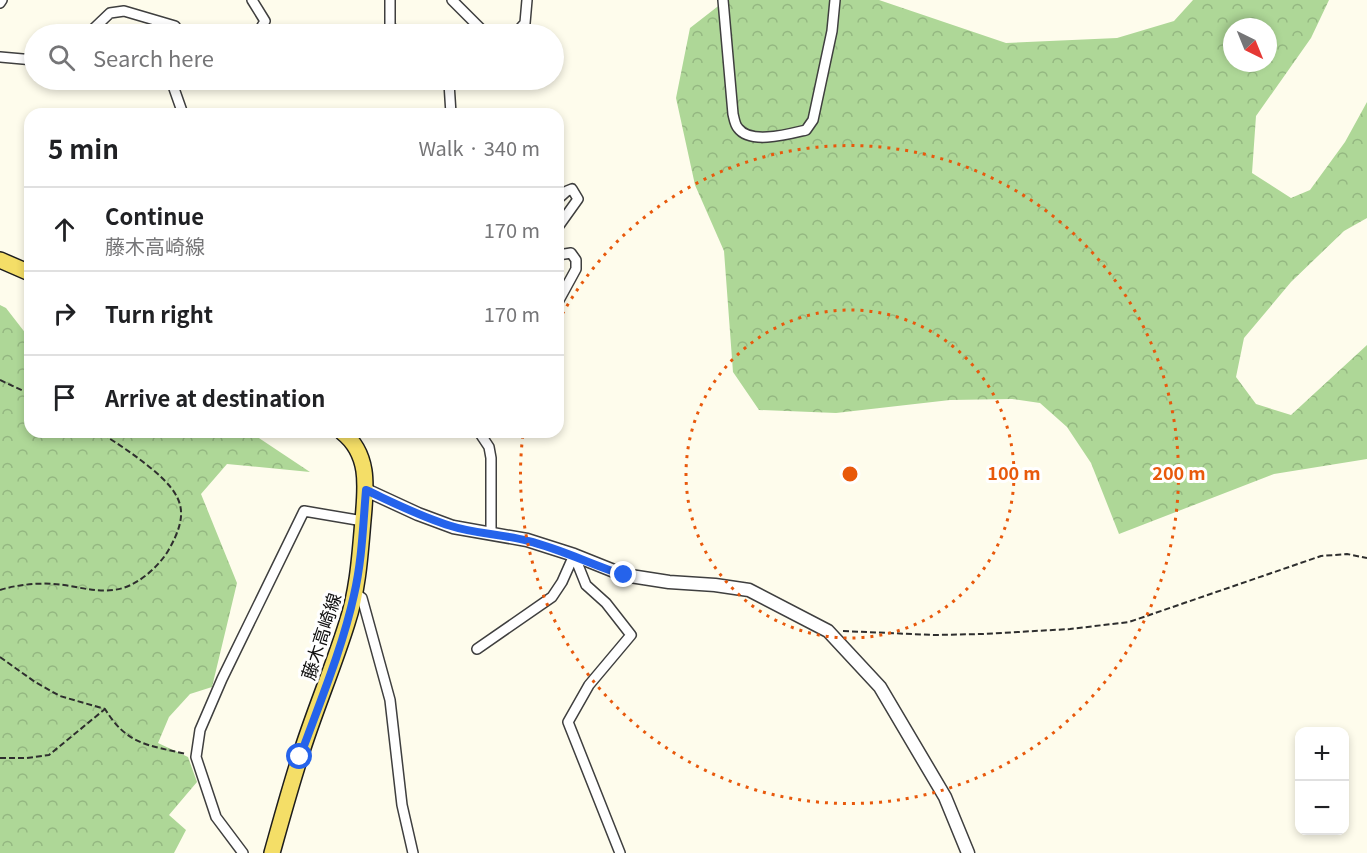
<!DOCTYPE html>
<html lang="en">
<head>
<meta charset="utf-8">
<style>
	body { margin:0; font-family:Georgia,"Noto Sans JP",serif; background:#f6f6f6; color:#202124 }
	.controls { position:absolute; right:18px; bottom:18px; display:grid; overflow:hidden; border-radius:12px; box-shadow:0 3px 9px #0003 }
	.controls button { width:54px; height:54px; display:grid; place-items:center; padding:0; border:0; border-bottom:2px solid #e0e0e0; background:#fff; color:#202124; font:30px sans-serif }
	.compass { position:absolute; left:1223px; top:18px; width:54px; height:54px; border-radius:50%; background:#fff; box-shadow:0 3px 9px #0003; rotate:137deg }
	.stop { position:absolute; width:18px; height:18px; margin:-14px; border:4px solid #2563eb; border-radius:50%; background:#fff }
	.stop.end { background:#2563eb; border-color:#fff; box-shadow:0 2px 6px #0008 }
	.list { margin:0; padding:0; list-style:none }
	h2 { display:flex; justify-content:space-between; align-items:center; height:78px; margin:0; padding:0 24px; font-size:26px }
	h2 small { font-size:20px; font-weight:400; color:#757577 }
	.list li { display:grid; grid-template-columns:39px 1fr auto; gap:18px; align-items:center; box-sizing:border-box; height:84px; padding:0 24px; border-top:2px solid #e0e0e0 }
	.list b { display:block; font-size:22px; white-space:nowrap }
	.list p { margin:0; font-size:20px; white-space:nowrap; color:#757577 }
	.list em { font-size:20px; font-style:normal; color:#757577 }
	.icon { flex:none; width:33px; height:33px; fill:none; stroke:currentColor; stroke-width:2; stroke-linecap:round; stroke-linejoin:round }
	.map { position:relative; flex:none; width:1367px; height:853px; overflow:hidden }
	.search { position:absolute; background:#fff; box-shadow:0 3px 9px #0003; left:24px; top:24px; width:540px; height:66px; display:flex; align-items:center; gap:15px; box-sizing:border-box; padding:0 21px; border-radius:33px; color:#757577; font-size:22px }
	.panel { position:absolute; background:#fff; box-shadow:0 3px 9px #0003; left:24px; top:108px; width:540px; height:330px; border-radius:18px }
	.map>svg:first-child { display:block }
</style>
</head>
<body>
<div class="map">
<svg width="1367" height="853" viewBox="0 0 1367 853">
	<defs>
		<pattern id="forest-crowns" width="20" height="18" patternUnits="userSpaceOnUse" patternTransform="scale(1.5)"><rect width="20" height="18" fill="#aed797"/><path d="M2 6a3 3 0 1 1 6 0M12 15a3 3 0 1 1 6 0" fill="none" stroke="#94b781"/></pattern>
	</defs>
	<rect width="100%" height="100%" fill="#fefcec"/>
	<!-- forest -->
	<path fill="url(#forest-crowns)" fill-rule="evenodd" d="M726,0h153l127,43 111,-5 57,-17 19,-21h136l-18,38 -55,78 -4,57 39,25 19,-8 35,-48 22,-40v116l-23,13 -53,51 -47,56 -8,39 20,27 35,11 76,-70v114l-93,15 -155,60 -28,-71 -24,-36 -27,-24 -28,-4 -62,1 -114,13 -77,-3 -26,-38 -9,-121 -29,-66 -19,-87 14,-70zM1232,27h36v36h-36z
		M0,305l6,3 24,31v93h220l60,40 -83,-8 -26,30 36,89 -25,104 -22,7 -21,23 -11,26 30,14 9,25 -28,33 17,15 -12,23h-174z"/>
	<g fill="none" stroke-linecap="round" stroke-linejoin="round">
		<!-- minor casing -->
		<g stroke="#3f3f3f" stroke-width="12">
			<path id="minor" d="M252,0l13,21 -6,10 -5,3
				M390,0v26l9,8
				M452,0l34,34
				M723,0l10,114c1,4 2,11 5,14 12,17 51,6 68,2l7,-10 19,-89 3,-31
				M0,3l2,-3
				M88,34l22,-21 14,-2 51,15 5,8
				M515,34l10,-11 2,-23
				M0,57l34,3
				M171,80l12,34
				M446,80l3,3 2,31
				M558,199l9,-8 5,-2 6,10 -20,28
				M558,255l13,-2 5,7v9l-18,33
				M479,432l10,15 2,11v75
				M574,555l12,30 20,18 25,32 -42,50 -21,37 52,131
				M355,593l7,5 28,102 12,105 11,48
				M477,649l75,-52 10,-15 12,-27
				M243,853l-27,-36 -20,-60 4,-27 22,-51 82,-168 59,10"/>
		</g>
		<!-- tertiary casing -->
		<g stroke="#3f3f3f" stroke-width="15">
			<path id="tertiary" d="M366,490l52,24 35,13 74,13 47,15 50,20 45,7 46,3 34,5 79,41 52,56 65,110 23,56"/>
		</g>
		<!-- primary casing -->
		<g stroke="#1d1d1d" stroke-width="18">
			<path id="primary" d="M0,260l30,13
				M272,853c9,-32 18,-65 28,-96 14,-45 33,-89 47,-134 11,-33 13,-68 16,-103 3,-33 7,-66 -21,-88"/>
		</g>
		<!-- path -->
		<path stroke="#2e2e2e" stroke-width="2" stroke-dasharray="6 3" stroke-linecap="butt" d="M0,380l30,14
			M0,590c19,-6 44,-8 64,-5 20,3 38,9 59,3 17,-5 36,-22 45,-37 22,-38 16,-55 -16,-82 -17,-14 -35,-26 -53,-37
			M843,631l91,4 49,-1 87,-5 59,-7 192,-66 26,-2 20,4
			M0,657l35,25 25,14 45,13c22,36 43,36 81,45
			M0,758h27l22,-3 56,-46"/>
		<!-- minor -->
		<use href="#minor" stroke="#fff" stroke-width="9"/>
		<!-- tertiary -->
		<use href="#tertiary" stroke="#fff" stroke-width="12"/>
		<!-- primary -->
		<use href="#primary" stroke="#f4de67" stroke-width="15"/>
	</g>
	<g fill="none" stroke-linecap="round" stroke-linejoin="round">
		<!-- route -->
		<path stroke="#2563eb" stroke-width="8" d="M300,757c19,-53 42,-107 54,-162 8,-34 9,-70 12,-105 28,13 55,27 85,36 24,8 52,8 77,15 33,8 64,24 96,34"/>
	</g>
	<!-- distance rings -->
	<g fill="none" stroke="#e8590c" stroke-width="3" stroke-dasharray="3 6">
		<circle cx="850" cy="474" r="164"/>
		<path d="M558 322A329 329 0 1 1 523 434"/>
	</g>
	<g text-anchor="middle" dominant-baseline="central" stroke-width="6" stroke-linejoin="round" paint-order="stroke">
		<!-- street labels -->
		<g font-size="18" fill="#0c0c0c" stroke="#fff">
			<text transform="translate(320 636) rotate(-72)">藤木高崎線</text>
		</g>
	</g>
	<circle cx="850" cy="474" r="9" fill="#e8590c" stroke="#fff" stroke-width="3"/>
	<g font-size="18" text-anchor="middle" font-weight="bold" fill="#e8590c" stroke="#fff" stroke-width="6" stroke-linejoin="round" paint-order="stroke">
		<text x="1014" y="480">100 m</text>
		<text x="1179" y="480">200 m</text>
	</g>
</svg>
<div class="controls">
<button>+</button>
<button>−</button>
</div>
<svg class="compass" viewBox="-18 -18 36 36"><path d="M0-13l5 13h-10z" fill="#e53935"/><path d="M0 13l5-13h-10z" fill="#757577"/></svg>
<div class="stop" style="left:300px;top:757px"></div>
<div class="stop end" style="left:624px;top:575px"></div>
<div class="search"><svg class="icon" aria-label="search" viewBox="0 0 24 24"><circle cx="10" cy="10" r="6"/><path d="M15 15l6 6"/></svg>Search here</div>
<section class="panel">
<h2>5 min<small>Walk · 340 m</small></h2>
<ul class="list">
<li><svg class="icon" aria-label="ahead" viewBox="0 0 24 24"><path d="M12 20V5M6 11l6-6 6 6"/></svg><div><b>Continue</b><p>藤木高崎線</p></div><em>170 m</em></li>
<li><svg class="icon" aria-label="right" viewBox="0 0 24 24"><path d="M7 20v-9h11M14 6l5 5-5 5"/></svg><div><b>Turn right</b></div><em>170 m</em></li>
<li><svg class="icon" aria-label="arrive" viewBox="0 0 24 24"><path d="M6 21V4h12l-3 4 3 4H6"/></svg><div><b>Arrive at destination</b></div></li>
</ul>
</section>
</div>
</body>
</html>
